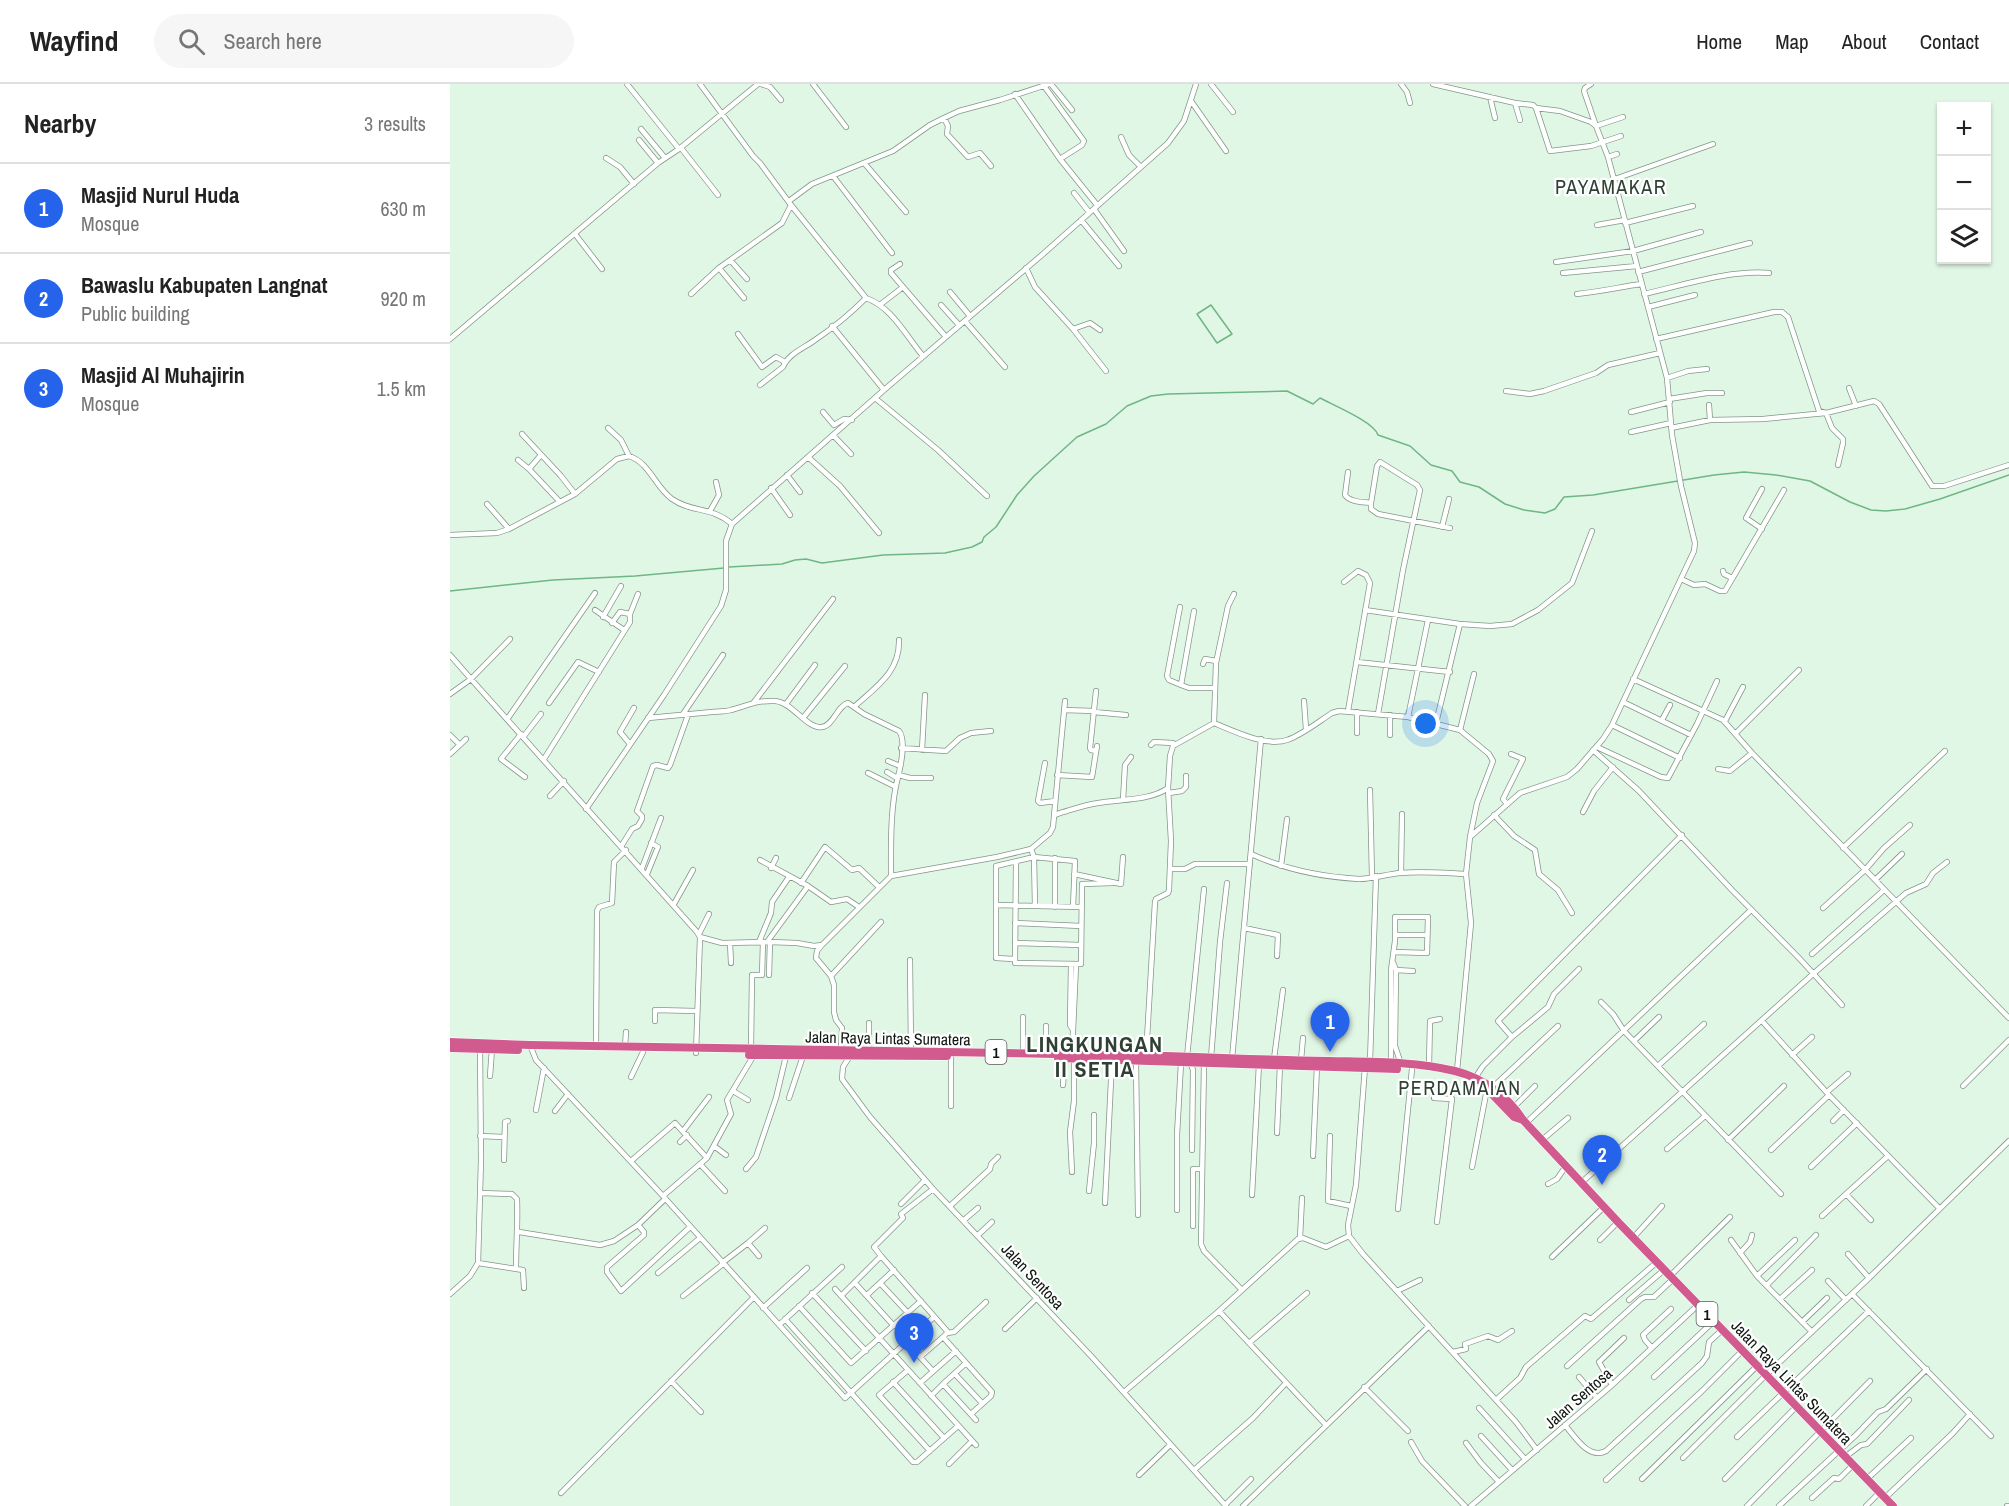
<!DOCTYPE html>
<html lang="en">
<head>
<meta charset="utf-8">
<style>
	body { margin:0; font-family:"Archivo Narrow",sans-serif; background:#f6f6f6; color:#222 }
	.controls { position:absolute; right:18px; top:18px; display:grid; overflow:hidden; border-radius:0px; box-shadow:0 2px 4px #0004 }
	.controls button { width:54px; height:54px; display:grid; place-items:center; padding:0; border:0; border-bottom:2px solid #e0e0e0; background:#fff; color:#222; font:30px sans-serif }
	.you { position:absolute; left:976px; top:640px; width:21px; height:21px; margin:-15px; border:4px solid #fff; border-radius:50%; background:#1a73e8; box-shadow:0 0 0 9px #1a73e833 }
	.badge { display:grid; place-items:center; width:39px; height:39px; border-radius:50%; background:#2563eb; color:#fff; font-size:20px; font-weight:700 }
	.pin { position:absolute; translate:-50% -50px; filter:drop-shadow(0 2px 3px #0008) }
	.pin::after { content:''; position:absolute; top:32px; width:21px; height:18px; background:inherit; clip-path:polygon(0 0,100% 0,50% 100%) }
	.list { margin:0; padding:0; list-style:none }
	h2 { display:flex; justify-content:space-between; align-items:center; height:78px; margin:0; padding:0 24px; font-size:26px }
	h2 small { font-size:20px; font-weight:400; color:#767676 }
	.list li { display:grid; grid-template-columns:39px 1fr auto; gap:18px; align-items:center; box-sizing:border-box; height:90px; padding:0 24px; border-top:2px solid #e0e0e0 }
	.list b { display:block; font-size:22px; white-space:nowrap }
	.list p { margin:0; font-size:20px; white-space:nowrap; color:#767676 }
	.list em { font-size:20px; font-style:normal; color:#767676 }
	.icon { flex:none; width:33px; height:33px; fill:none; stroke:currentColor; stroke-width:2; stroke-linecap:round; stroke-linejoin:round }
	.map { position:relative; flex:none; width:1559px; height:1422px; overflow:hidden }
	header { display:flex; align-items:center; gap:36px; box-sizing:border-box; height:84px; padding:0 30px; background:#fff; border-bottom:2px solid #e0e0e0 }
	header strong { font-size:28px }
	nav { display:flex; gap:33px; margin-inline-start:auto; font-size:21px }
	.search { width:420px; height:54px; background:#f6f6f6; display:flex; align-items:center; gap:15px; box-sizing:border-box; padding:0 21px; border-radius:33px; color:#767676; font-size:22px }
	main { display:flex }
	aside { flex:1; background:#fff }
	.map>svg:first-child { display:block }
</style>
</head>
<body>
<header>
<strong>Wayfind</strong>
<div class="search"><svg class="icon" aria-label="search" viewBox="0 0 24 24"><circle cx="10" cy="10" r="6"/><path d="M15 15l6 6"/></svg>Search here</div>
<nav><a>Home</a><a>Map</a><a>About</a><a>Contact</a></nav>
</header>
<main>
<aside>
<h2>Nearby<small>3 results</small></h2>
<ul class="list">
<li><span class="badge">1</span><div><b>Masjid Nurul Huda</b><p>Mosque</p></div><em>630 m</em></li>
<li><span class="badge">2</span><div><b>Bawaslu Kabupaten Langnat</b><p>Public building</p></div><em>920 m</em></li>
<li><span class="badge">3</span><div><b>Masjid Al Muhajirin</b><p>Mosque</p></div><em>1.5 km</em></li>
</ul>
</aside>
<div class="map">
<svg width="1559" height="1422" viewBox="0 0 1559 1422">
	<rect width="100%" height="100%" fill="#e1f7e6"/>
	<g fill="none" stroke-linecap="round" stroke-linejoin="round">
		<!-- stream -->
		<path stroke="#6fb685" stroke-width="1.5" d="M761,221l21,29 -15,9 -20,-29z
			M279,483l53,-3 13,-4 11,-1 16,4 61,-8 62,-2 27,-6 10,-5 2,-5 12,-10 21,-32 17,-19 43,-39 29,-13 21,-18 24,-10 17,-2 119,-3 26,13 7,-6c13,7 54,24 58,37l32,11 21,19 21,6 8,11 19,5 26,17 19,6 21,3 10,-4 9,-12 29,-2 121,-20 30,-3 32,3 34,6 40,21 21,8 15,1 19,-2 35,-10 69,-24
			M0,507l103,-11 82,-4 89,-8"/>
		<!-- minor casing -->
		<g stroke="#829787" stroke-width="6">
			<path id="minor" d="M177,0l52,65
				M250,0l53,72 7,7 31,42 75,93c26,9 40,38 57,58
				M311,0l9,3 11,13
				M363,0l33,43
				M601,0l21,26
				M761,0l22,28
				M951,0l6,8 3,11
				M983,0l82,19 18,2 3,3 24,3 31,11 5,4 12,31 59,221 5,57 9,51 14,57 -1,8 -82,174 -9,14 -26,30 -10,8 -47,16 -50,44 -4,37 5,49 -14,148
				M1141,0l-6,4 -1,3 12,35 27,-9
				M594,2l40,55 -2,4 -22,14
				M565,10l45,65 37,46
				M1040,13l5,21
				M741,17l35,50
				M1065,19l5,17
				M1086,24l14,43 41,-5 30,-10
				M494,34l4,8 -1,8 21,23 12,-4 11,13
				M191,45l24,29
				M671,53l8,18 11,11
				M189,56l19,23
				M231,64l37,47
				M1158,73l9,-3
				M156,74l14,9 14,17
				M415,80l41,48
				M383,92l59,77
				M1165,95l98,-35
				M624,109l15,19
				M339,117l23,-17 81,-33 37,-26 14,-7 15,-7 41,-11 49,-16
				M644,125l30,42
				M631,136l38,46
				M1175,139l68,-17
				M1147,141l28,-5
				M125,150l27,35
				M281,177l16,18
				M1106,178l77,-11 68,-19
				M450,180l-9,6v3l55,64
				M269,184l25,30
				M576,184l9,19 38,42 33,42
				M1188,188l112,-29
				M1113,189l74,-7
				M500,208l20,24
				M241,210l28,-26 63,-45 9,-18
				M1127,210c22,-2 43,-7 64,-10
				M1194,210c40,-9 84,-24 125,-21
				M431,220l22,-17
				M491,221l18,20
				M1198,223l47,-12
				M515,237l40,46
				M382,242l52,64
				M623,245l17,-6 10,7
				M288,250l24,33 14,-10 9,5
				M0,255l208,-176 21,-14 79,-65
				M1206,255l118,-27h8l6,5 31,94 7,2 6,15 11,11v4l-5,22
				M1217,294l21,-7 19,-2
				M310,301l23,-18c5,-13 21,-19 32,-27 18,-12 36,-27 51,-42
				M1399,304l7,18
				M1056,307l24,3 14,-3 52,-18 12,-8 52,-12
				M425,314l63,52 49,46
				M1219,315l38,-6h15
				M1259,321l1,15
				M373,328l11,13 10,-6 8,1
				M1181,328l39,-10
				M158,344l13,12 8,16
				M1221,344l39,-8 53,-1 63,-6 48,-12 5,3 53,82h12l65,-21
				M1181,348l40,-9
				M72,350l39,42 14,18
				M383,351l18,19
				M358,373l32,29 39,47
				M68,376l11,9 12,-14
				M79,385l31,33
				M898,388l-3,23c5,7 17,7 26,8l6,-37 3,-4 37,23 3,5 -17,80 -25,144
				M337,391l13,17
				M321,404l19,27
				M1312,405l-16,29 16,11
				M921,419v6l7,5 72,14
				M37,420l22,25
				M260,427l9,-16 -3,-13
				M992,443l7,-28
				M0,451l47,-2 12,-4 66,-35 42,-35 12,-3c21,7 26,31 43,43 20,14 39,7 60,25
				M1273,487l1,3 8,4
				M1231,495l13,6 11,-1 15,7h5l59,-101
				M894,498l14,-11 8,4 4,8 -22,128
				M730,523l-13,69 2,4 12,5
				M145,526l29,20
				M915,526l95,14 30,2 22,-2 26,-14 34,-27 20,-52
				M744,527l-13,74 8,3h26
				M153,533l18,-31
				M162,539l8,-11 10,2 8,-20
				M0,571l21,24 39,-40
				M907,578l93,10
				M753,580l2,-5 11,2
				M1183,595l90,41 29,33 257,265
				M646,607l-6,57 1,2 5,1
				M0,610l21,-15 226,253 3,5 -4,116
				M854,617l2,28
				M304,618l79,-103
				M1173,618l68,33
				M99,619l29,-41 21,10
				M336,620l29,-39
				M404,623c22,-20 46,-35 45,-67
				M614,626l30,1
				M644,628l32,3
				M233,630l40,-59
				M940,631v20
				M958,633l20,-97
				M58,634l87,-125
				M198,634c22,-2 43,-4 64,-6 6,-1 13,0 19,-2 16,-4 25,-10 44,-9 17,1 33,29 47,26 12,-2 15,-21 26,-24l16,11 35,17c7,9 2,34 -1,46 -8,30 -7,68 -7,99
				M353,634l42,-52
				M1212,636l8,-15
				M1275,637l18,-34
				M764,639l2,-60 12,-57 6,-12
				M986,639l24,-99
				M1162,641l68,33
				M1010,646l14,-56
				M907,649v-21
				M1286,649l63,-63
				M71,650l-20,25 24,18
				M0,651l10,10
				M74,652l17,-22
				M180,660l-10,-12 14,-24
				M701,661l3,-3 19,1 2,2
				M1147,663l64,30 7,1 29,-54 20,-43
				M451,664l45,3 14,-13 11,-5 20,-2
				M472,666l3,-55
				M1143,666l46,41 93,99 67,68 43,47
				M0,670l16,-15
				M94,675l86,-137v-8
				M438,677l12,5
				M595,679l-7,38 2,2 15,-2
				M1268,685l12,2 22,-18
				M437,688l10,6
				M418,689l28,14
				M449,691l11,3h21
				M607,691l35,2 5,-31
				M920,706l2,87
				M719,709l13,-2 4,-4v-11
				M100,712l14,-15
				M673,716l2,-35 6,-8
				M1057,720l-4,-5 20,-40 -12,-5
				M136,725l78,-114 57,-89 5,-16v-49l6,-17 152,-134 159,-136 125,-111 16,-22 12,-37
				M1133,728l11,-21 19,-24
				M1044,731l20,21 21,14 4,24 19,16 14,23
				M604,732l11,-115
				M172,761l10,-16 6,-3 4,-7v-3l-5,-5 16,-45 4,-1 11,3 2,-3 18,-50
				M1393,764l102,-97
				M581,765l3,8 1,49
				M801,770c33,15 71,23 108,25 13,0 28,-5 42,-6 21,-2 43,0 65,1
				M310,776l48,26 23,16 16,-3 12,8
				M566,779l-1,100 66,1 1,-80 31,-1
				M831,782l6,-47
				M192,784l19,-50
				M321,784l5,-10
				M721,785h14l10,-5h55
				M951,789l1,-59
				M197,790l11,-27 -7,-4
				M624,790l47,10 2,-27
				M1425,796l27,-26
				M351,799l24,-36 27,23 7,-2 20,19
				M224,820l19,-34
				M546,821l85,2
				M605,823v-49
				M1373,824l42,-38 19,-22 26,-23
				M565,839l66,3
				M794,844l34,7 -1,21
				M249,850l10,-20
				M945,851h32
				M250,853l22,6 48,-1 27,1 17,3 8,-1 69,-69 106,-19 34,-8 19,-16 3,-6 1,-11 3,-2c14,-4 27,-9 41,-11 22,-4 52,-2 70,-15l2,-32 3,-10 41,-23c19,8 52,24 73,17 15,-5 31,-18 45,-27l7,-2 69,6 52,13 29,24 4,7 -16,42 -7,34
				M309,858l12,-29 1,-11 17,-25
				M317,858l41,-56
				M280,859l1,20
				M565,859l66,2
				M371,862l-4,5 -1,7 15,18 3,9v27l2,8 6,8 -1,23
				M1362,870l72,-64
				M564,875l-18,-1v-92l38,-9 41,4 -2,46
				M460,876l1,91
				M943,878l3,8 -1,76 6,18
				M621,881l-1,60 3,5
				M946,886l17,1
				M319,891l1,-33
				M381,892l50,-54
				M1151,918l12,12 11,17 157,163
				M573,933v36
				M205,937v-11l41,1
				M1312,937l67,74 110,113
				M596,942v27
				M1062,953l36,-30 6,-13 25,-25
				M1185,956l24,-23
				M80,961l6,15 127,136 182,202 89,-81
				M146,963l1,-136 2,-4 13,-4 2,-41 12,-12
				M175,963l1,-15
				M301,965l1,-74h10l1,-33
				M419,967v-28
				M622,969l4,-88
				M1342,971l20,-18
				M400,972l-7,11 -1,12 28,38 63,72 159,168 134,149
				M501,972v50
				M696,972l9,-154 1,-3 12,-6 1,-3 2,-49 -3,-53
				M737,973l17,-168
				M761,974l9,-116 7,-59
				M782,975l29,-320
				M824,975l9,-69
				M851,976l2,-22
				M686,977l2,154
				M740,978l3,8 -1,80
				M920,978l6,-186
				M754,979l-3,181 3,7 38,39
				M941,979v-93l4,-29v-24h33l-1,36 -33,-1
				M1209,981l45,-41
				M979,982l1,-45 10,-2
				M915,983l-9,118 -8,40 1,11 14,18 153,168 21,28
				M40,992l2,-27
				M181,993l12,-25
				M1025,994l8,-12 29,-29 -14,-16 184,-186
				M613,1001l2,-27
				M1513,1002l46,-46
				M1042,1004l66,-62
				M283,1007l15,9
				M1377,1008l21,-18
				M339,1014l14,-42
				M984,1014l18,1 -15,123
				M1064,1023l21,-21
				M86,1026l8,-42
				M105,1027l13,-17
				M1383,1037l11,-11
				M1076,1039l225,-213
				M233,1047l26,-34
				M827,1049l3,-68
				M30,1052l24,1
				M880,1052l-2,65 23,5
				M1092,1056l26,-22
				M1278,1056l56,-54
				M230,1058l7,-7
				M264,1062l12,9
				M1217,1065l38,-33
				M1321,1066l58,-55
				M863,1072l4,-90
				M54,1076l1,-38 3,-1
				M181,1077l44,-38 32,35
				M250,1080l25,27
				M1022,1083l15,-78
				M1361,1083l46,-44
				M296,1085l10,-12 20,-59 10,-42
				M622,1088l-2,-40 4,-31v-42
				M1132,1098l231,-208 93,-81 20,-9 7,-11 14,-11
				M1098,1100l9,-5 9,-13
				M639,1107l5,-48v-28
				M30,1109l32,1 5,5c1,24 -1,46 -1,70
				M802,1111l7,-131
				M213,1112l44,-38 24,-44 -4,-14 27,-45
				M655,1119l7,-143
				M451,1120l24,-24
				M500,1122l40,-37 1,-5 7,-7
				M948,1125l14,-140
				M727,1126v-75l4,-72
				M1372,1132l24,-22
				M514,1136l14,-12
				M1421,1136l-25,-26 42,-38
				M188,1141l6,7v3l-37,32v5l14,19 69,-64
				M743,1142v-57h9
				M69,1148l81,13 14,-4 24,-16 27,-26
				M528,1151l14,-13
				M850,1154l2,-40
				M1183,1154l29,-32
				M1150,1156l18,-18
				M1281,1156l26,36 55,56
				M298,1159l17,-15
				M1290,1169l10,-11 2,-7
				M1398,1170l21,24
				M431,1172l-7,-9 29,-29 -2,-4 32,-25
				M1102,1173l52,-50
				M28,1179l45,7 1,18
				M272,1179l26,-20 11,13
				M208,1189l42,-35
				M1220,1192l60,-59
				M1307,1192l38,-36
				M1378,1197l18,19
				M405,1199l39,43
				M430,1199l28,30
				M1317,1201l49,-50
				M385,1205l141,156
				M947,1207l23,-11
				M362,1209l54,58
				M0,1210l20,-18 8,-13 3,-103 -1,-112
				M1402,1210l139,142
				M417,1211l27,-25
				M233,1212l40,-32
				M391,1212l40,-40 66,75v2l-4,4 49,55 -1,4 -20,18
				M1330,1215l32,-29
				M1179,1216l35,-30
				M349,1222l52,57 70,-62
				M313,1224l44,-40
				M769,1227l107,114
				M335,1235l128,143h4l41,-36
				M1352,1238l25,-24
				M329,1241l63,-58
				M555,1245l32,-31
				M497,1249l7,-1 32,-30
				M456,1258l27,29
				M799,1259l58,-50
				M1202,1264l-7,-8 -2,-5 28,-26
				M1003,1268l13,-3 -1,-5 23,-8 10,4 14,-9
				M470,1273l23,-20
				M516,1279l-23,21 33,36
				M1117,1282l74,-67 4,-2h9l19,-18
				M458,1286l-29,25 51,56
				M505,1290l27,29
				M1129,1293l18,21
				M1204,1293l60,-56
				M221,1297l30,31
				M443,1298l51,56
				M470,1299l36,-32
				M1162,1301l-13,-23 25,-24
				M914,1303l44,44
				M674,1308l95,-81 79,-72 5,-1 23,9 23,-11
				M481,1312l12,-12
				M1046,1316l24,-22 6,-11 59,-51 6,3 66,-57
				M1029,1324l46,51
				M1115,1341c10,12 24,35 41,26l96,-88 5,-7 2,-14 13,-12
				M1031,1352l31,34
				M1287,1353l132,-126
				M961,1358l11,19 43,45
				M1016,1359l15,20 18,19
				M1395,1373l16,-12 6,-1 42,-44
				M1233,1374l83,-83 103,-97 140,-137
				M499,1380l23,-23
				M744,1386l59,-52 33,-35
				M689,1391l31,-30
				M1192,1395l115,-113
				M1275,1395l71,-72
				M1417,1395l44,-41
				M1156,1396l96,-89 40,-40
				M111,1409l192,-195
				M1362,1414l22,-20 5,1 14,-14
				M1435,1414l68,-65 17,-19
				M775,1421l26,-26
				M793,1422l186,-180
				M1021,1422l140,-120 87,-81
				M1297,1422l123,-125
				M1329,1422l77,-71 22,-23 8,-3 41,-40
				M1416,1422l14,-14
				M1557,1422h2"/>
		</g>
		<!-- highway casing -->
		<g stroke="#fff" stroke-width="9">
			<path id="highway" d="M0,958l80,3c212,4 424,6 636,11 54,2 108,4 162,5 42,1 86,0 127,10 28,7 53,25 68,49l95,102 275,284
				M0,964l68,2
				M299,971l198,1
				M608,974l339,11
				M1038,1006l26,27 9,3"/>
		</g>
		<!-- minor -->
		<use href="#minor" stroke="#fff" stroke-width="4.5"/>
		<!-- highway -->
		<use href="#highway" stroke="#d15b8e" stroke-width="8"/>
	</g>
	<g text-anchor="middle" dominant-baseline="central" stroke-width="4.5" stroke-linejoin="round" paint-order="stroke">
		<!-- shield labels -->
		<g fill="#fff" stroke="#575d58" stroke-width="1.5">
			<rect x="535.5" y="956" width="21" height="24" rx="4.5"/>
			<rect x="1246.5" y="1218" width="21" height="24" rx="4.5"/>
		</g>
		<g font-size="15" font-weight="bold" fill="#0f1711">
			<text x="546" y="968">1</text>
			<text x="1257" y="1230">1</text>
		</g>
		<!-- street labels -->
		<g font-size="16" fill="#0f1711" stroke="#fff">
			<text transform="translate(438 954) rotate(1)">Jalan Raya Lintas Sumatera</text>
			<text transform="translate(583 1192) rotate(47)">Jalan Sentosa</text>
			<text transform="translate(1342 1298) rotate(46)">Jalan Raya Lintas Sumatera</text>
			<text transform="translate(1128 1314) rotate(-41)">Jalan Sentosa</text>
		</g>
		<!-- quarter labels -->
		<g font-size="20" letter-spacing="1.5" fill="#2f4134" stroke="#fff">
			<text x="1161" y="102">PAYAMAKAR</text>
			<text x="1010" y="1003">PERDAMAIAN</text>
		</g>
		<!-- district labels -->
		<g font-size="22" font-weight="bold" letter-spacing="1.5" fill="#2f4134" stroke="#fff">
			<text x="645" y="960">LINGKUNGAN<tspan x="645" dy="25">II SETIA</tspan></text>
		</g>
	</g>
</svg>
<div class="controls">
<button>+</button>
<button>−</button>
<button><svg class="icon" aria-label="layers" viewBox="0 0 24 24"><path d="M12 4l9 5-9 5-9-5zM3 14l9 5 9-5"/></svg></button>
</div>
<div class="you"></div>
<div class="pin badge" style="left:880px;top:968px">1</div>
<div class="pin badge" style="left:1152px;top:1101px">2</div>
<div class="pin badge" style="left:464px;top:1279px">3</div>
</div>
</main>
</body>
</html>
